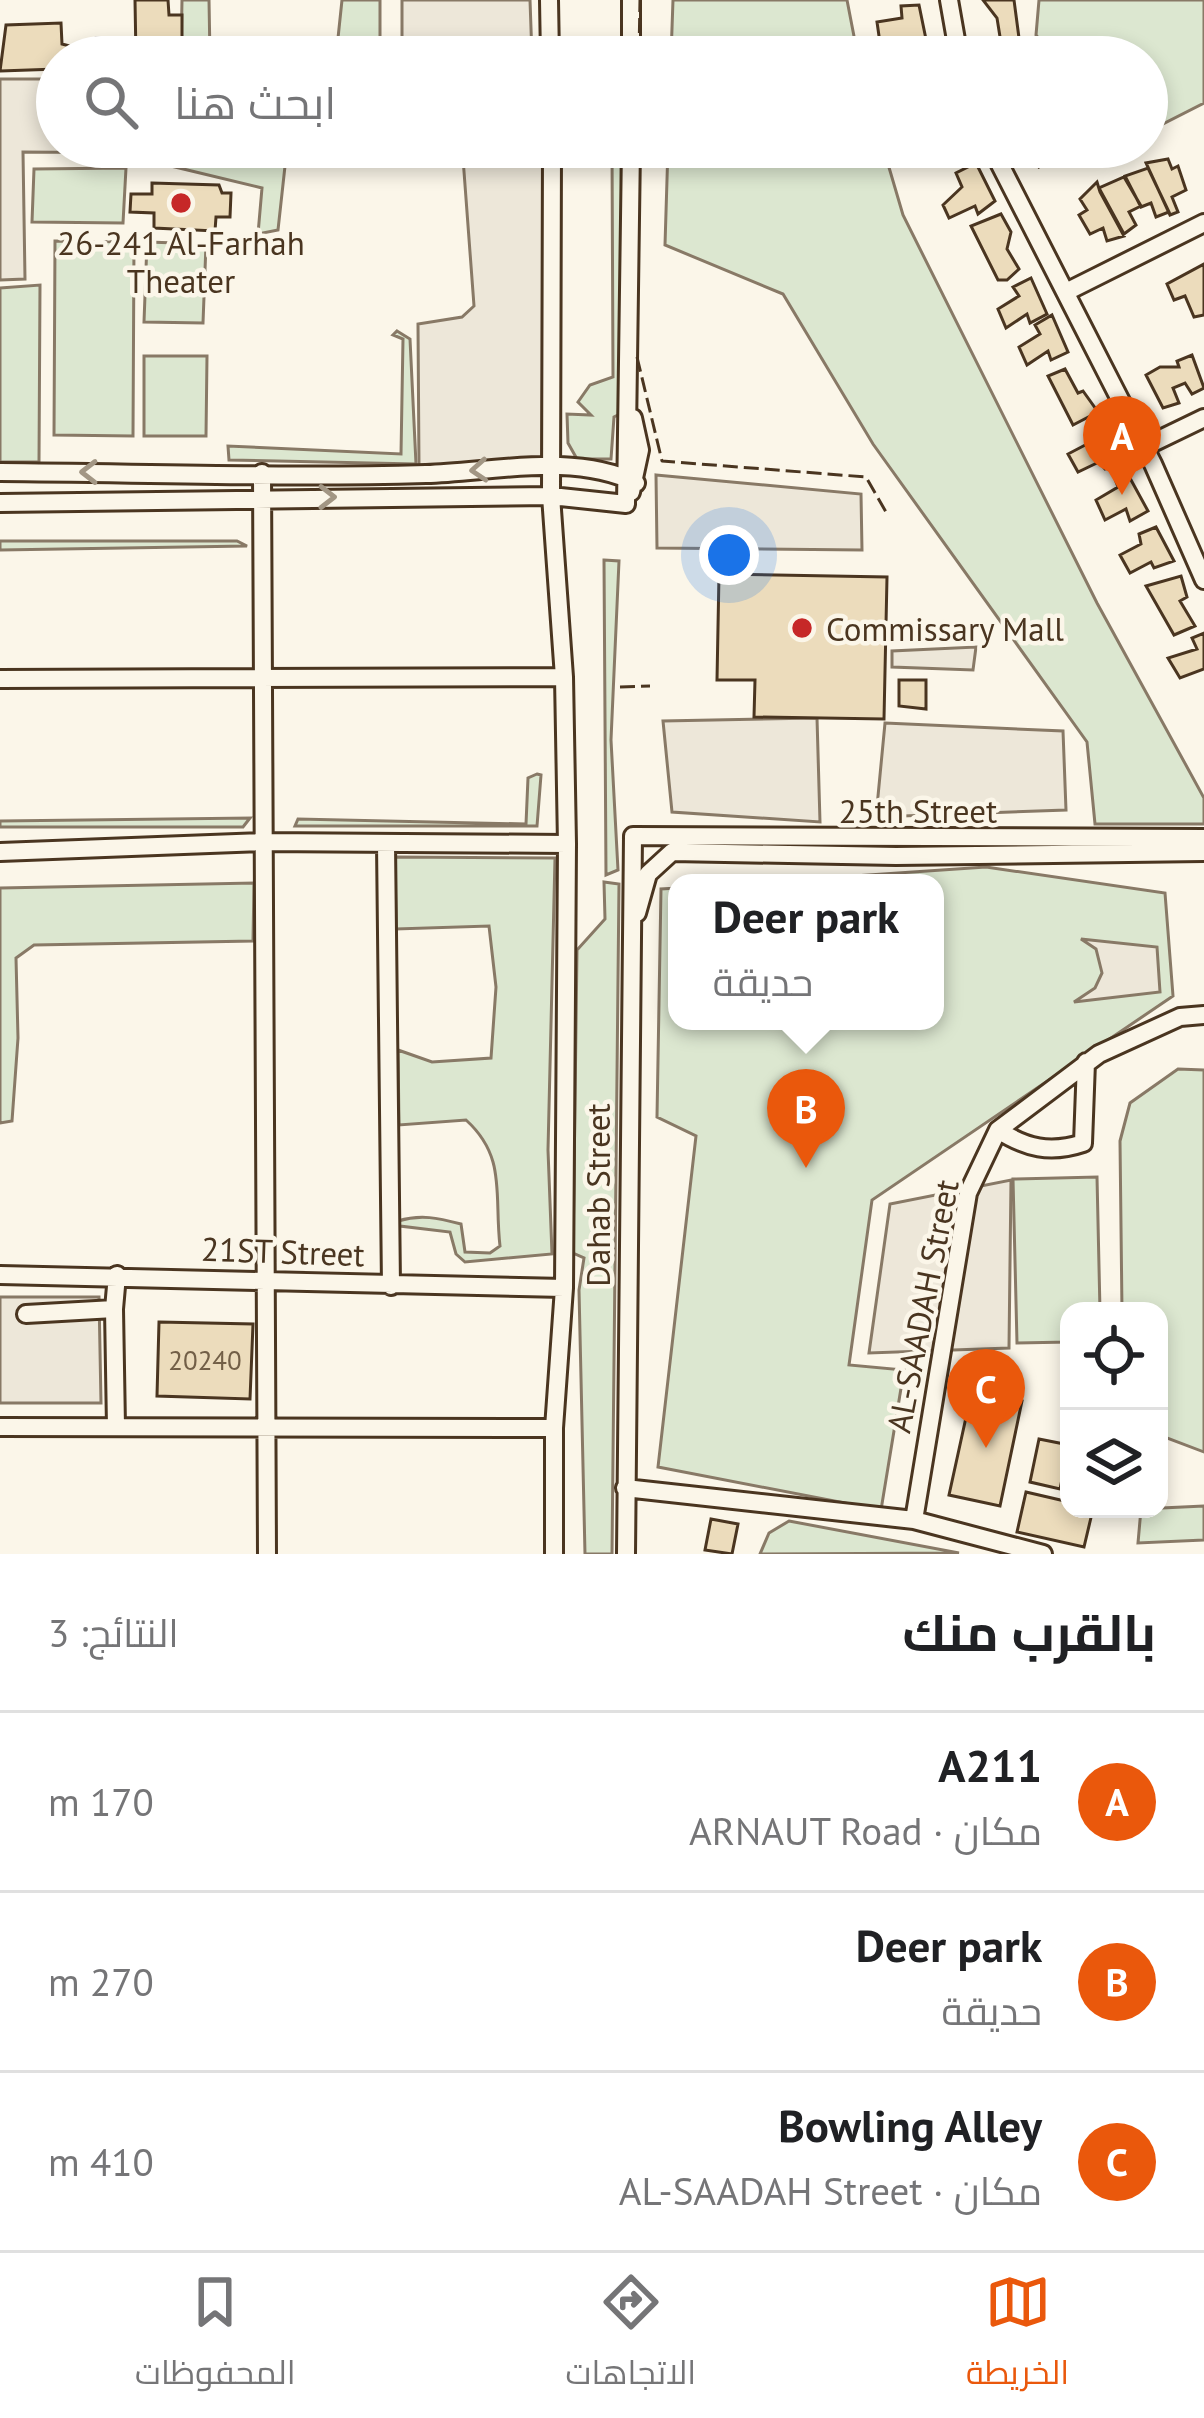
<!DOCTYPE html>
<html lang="ar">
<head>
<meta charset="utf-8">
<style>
	body { margin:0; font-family:"PT Sans",Cairo,sans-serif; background:#f6f6f6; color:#202124; direction:rtl }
	.controls { position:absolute; right:36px; bottom:36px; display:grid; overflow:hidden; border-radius:24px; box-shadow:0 6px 18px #0003 }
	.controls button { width:108px; height:108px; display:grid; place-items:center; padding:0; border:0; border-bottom:3px solid #e0e0e0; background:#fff; color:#202124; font:60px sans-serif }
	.you { position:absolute; left:729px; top:555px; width:42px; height:42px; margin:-30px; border:9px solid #fff; border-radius:50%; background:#1a73e8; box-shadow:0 0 0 18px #1a73e833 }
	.badge { display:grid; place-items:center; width:78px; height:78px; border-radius:50%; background:#ea580c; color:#fff; font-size:39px; font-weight:700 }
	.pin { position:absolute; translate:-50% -99px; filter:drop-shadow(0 3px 6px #0008) }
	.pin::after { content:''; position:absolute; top:63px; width:42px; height:36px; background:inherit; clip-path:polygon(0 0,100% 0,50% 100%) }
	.popup { position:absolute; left:668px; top:874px; width:276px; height:156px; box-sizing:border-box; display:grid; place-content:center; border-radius:24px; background:#fff; filter:drop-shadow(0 3px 9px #0005); font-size:39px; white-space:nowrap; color:#757577 }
	.popup b { font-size:45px; color:#202124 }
	.popup::after { content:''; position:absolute; left:50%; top:100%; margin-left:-24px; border:24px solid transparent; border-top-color:#fff }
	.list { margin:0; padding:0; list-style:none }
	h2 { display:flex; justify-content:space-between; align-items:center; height:156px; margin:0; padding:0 48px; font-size:51px }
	h2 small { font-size:39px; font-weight:400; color:#757577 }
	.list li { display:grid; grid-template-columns:78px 1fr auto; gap:36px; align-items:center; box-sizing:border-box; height:180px; padding:0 48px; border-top:3px solid #e0e0e0 }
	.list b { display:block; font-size:45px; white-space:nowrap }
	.list p { margin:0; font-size:39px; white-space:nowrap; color:#757577 }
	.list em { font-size:39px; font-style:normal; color:#757577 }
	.icon { flex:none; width:66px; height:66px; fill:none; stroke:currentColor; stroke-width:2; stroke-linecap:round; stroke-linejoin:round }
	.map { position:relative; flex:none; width:1204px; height:1554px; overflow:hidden; direction:ltr }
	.search { position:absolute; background:#fff; box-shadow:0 6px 18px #0003; left:36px; right:36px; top:36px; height:132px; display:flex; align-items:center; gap:30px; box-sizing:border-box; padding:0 42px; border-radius:66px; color:#757577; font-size:45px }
	.sheet { height:696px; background:#fff }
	nav { display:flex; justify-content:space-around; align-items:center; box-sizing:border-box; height:168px; border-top:3px solid #e0e0e0; background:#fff; font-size:33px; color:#757577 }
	nav a { display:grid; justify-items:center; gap:6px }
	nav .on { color:#ea580c }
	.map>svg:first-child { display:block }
</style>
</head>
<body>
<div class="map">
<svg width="1204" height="1554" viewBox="0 0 1204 1554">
	<rect width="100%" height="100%" fill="#fbf6e9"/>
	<!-- green -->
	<path fill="#dce7d0" stroke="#887966" stroke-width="3" d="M182,0h27l1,57h-29z
		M342,0h38v57h-44z
		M673,0h174l11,57h-187z
		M1039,0h165v103l-57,29v-75h-95l-16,-22z
		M173,147h324l-211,10 -8,73 -20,4 4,-46 -91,-22z
		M612,147h9l3,251 -4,16 -6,3 -3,42h-34l-9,-16 -1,-29 24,1 -13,-13 12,-17 23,-8z
		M668,147h215l20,68 194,388 107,195v26h-109l-8,-82 -214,-298 -90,-150 -118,-49z
		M126,168l-3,55 -91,-1 2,-53z
		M55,241l79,1 -1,194 -79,-1z
		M147,242l59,2 -3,79 -59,-1z
		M40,285l-1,177h-39v-174z
		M397,331l13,8 6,125 -187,-4 -1,-14 173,8 2,-115 -10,-4z
		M144,356h63l-1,80h-62z
		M0,541h237l10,5 -247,4z
		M604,560l15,1 -8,179 7,130 -12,5z
		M537,774l4,1 -4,51h-242l3,-7 228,5 2,-46z
		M250,818l-7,9h-243v-6z
		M395,857l160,1 -7,292 4,104 -87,8 -9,-8 -6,-22 -50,-6 -2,-5c23,-7 40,-3 63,3l4,28 25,1 10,-7c-6,-51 7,-89 -34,-126l-67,5 -1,-75 34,12 59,-4 5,-71 -7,-61 -93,3z
		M986,867l179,26 8,103 -301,204 -23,165 55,5 -23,140 -223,-43 38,-331 -39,-19 4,-228 16,-1v133h258v-138h-185z
		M604,882l15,2 -7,670h-27l-6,-264 5,-32 -11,-5 4,-303 28,-31z
		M254,883l-1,58 -219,4 -18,13 2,80 -6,83 -12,2v-235z
		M1178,1069l26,1v382l-45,-17v-124h-37l-2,-170 10,-38z
		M1097,1177l3,134h-31v31l-52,1 -4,-164z
		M1204,1506v34l-66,3 3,-34z
		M789,1521l170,32 -199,1 9,-21z"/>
	<!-- parking -->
	<path fill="#ede7d9" stroke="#887966" stroke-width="3" d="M402,0h128l2,57h-130z
		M0,79h57v68h98v6l-132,-1 2,127 -25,1z
		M491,147h53l-2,315 -123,5 -1,-143 44,-7 12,-11 -11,-148z
		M656,475l205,19 1,56 -205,-2z
		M976,647l-3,23 -81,-3v-16z
		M817,718l3,104 -148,-10 -9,-91z
		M885,723l178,8 3,79 -190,7z
		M1081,939l76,8 3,45 -86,10 21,-14 7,-15 -6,-24z
		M1011,1180l-2,168 -140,5 21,-149z
		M0,1297h99l2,106h-101z"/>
	<!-- building -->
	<path fill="#ecdcbc" stroke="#4a3520" stroke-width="3" d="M135,0h33l1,15h13v42h-46z
		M983,0h31l5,38 -18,5 -4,-25z
		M919,5l9,44 -16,3 -5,-12 -27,3 -3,-21 25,-4 -1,-12z
		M61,23l1,21 8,2 -3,10 -10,1v12l-57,2 6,-46z
		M96,38l22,2 3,17h-29z
		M920,147h48l3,5 -16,10 -5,-10 -23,11z
		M1032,147h50l-43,20z
		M1168,159l4,10 6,-3 8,24 -14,7 6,15 -8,3 -24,-52z
		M976,163l19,38 -17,13 -3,-8 -26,12 -6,-13 19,-18 -6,-14z
		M1148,168l21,44 -13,5 -5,-14 -10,4 -16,-31z
		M1124,177l17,29 -12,6 7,13 -12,9 -25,-46z
		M1097,182l3,10 24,44 -17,5 -4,-13 -13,6 -11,-19 8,-5 -7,-11z
		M152,183l67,2 3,8h9l-1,24h-14l-1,14 -61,-3v-15l-24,-1 1,-18h21z
		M1001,214l10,18 -4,17 12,20 -12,11h-9l-27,-54z
		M1204,264v51l-10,2 -9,-21 -11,4 -7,-16z
		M1031,278l16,36 -17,9 -3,-9 -21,14 -8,-19 21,-13 -6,-9z
		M1052,315l16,37 -17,8 -3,-9 -21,14 -8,-18 21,-13 -5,-9z
		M1192,355l12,33 -12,6 -7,-11 -12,5 6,15 -16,5 -17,-33 14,-8h19l-2,-6z
		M1065,369l13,24 5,-2 15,21 -25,13 -25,-49z
		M1104,426l19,36 -18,7 -6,-7 -21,10 -10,-18 21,-11 -2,-9z
		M1125,469l23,42 -18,10 -4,-12 -21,11 -9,-20 22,-13 -4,-11z
		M1156,527l18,34 -20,7 -3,-6 -21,11 -10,-18 21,-11 -2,-10z
		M719,574l168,3 -3,142 -130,-2 1,-37h-38z
		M1181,576l6,21 -7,4 15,25 -21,9 -28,-49z
		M1204,633v36l-24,9 -12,-20 29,-9 -5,-11z
		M899,680h27v29l-27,-3z
		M159,1322l94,2 -3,75 -93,-3z
		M972,1390l50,11 -22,105 -51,-11z
		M1039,1439l30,6 -9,44 -30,-7z
		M1026,1492l43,10v7h24l-9,38 -67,-15z
		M711,1519l27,5 -6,30 -27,-4z"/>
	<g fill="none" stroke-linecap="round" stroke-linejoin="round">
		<!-- minor casing -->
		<g stroke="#4a3520" stroke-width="22">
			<path id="minor" d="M549,0l1,57
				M949,0l10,57
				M631,57v-57
				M552,147l-1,349 13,181 3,167 -3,444 -10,140v126
				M991,147l162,317 51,116
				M1066,292l138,-69
				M1144,447l60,-29
				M0,472c142,1 284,6 426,2 66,-2 148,-22 210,9
				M262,473l5,1081
				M631,492l9,-42 -7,-32
				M0,503l551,-7 75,8
				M626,504l5,-357
				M0,679l564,-2
				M386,844l5,442
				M0,852l262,-10 305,2
				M637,913l11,-39 24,-22 224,4 308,-4
				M998,1130c28,18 52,24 85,13l3,-81
				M0,1275l564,13
				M114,1309l2,118
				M26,1314l88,-5 3,-34
				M0,1427l554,1
				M625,1488l289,32 129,34
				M914,1520l54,-327 30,-63 101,-76 81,-37 24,-2
				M626,1554l7,-718 571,2"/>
		</g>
		<!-- minor -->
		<use href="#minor" stroke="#fbf6e9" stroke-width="16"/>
		<!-- fence -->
		<path stroke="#4a3520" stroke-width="3" stroke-dasharray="15 6" stroke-linecap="butt" d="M639,54l1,-54
			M637,357l25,104 204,16 20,35
			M620,687l30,-1"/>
	</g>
	<!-- one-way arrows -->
	<defs><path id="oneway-chevron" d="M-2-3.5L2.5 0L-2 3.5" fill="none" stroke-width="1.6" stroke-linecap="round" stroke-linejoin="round" transform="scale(3)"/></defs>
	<g stroke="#a29684">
		<use href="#oneway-chevron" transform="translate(479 470) rotate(176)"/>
		<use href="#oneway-chevron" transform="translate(89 472) rotate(-180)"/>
		<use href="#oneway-chevron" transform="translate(327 497)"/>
	</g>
	<!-- markers -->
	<g fill="#c62828" stroke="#fbf6e9" stroke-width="4.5">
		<circle cx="181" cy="203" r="12"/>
		<circle cx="802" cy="628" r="12"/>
	</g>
	<g text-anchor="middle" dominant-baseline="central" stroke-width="9" stroke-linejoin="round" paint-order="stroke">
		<!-- number labels -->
		<g font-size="27" fill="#725f47">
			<text x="205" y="1360">20240</text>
		</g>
		<!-- poi labels -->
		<g font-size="33" fill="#4a3520" stroke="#fbf6e9">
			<text x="181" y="242">26-241 Al-Farhah<tspan x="181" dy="38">Theater</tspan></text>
			<text x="826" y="628" text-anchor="start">Commissary Mall</text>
		</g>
		<!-- street labels -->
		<g font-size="33" fill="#4a3520" stroke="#fbf6e9">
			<text x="918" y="810">25th Street</text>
			<text transform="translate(597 1195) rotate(-90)">Dahab Street</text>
			<text transform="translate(283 1251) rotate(2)">21ST Street</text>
			<text transform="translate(922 1306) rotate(-79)">AL-SAADAH Street</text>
		</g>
	</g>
</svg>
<div class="controls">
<button><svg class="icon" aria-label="locate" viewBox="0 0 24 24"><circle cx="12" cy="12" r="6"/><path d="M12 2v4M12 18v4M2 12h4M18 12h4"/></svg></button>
<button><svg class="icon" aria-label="layers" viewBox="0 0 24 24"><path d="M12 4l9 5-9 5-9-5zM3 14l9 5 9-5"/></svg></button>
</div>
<div class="you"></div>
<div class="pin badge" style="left:1122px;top:495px">A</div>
<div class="pin badge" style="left:806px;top:1168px">B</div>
<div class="popup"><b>Deer park</b>حديقة</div>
<div class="pin badge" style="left:986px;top:1448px">C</div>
<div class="search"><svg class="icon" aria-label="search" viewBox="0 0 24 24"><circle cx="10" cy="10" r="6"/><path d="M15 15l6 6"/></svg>ابحث هنا</div>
</div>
<section class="sheet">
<h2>بالقرب منك<small>النتائج: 3</small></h2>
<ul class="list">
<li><span class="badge">A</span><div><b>A211</b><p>مكان · ARNAUT Road</p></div><em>170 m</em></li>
<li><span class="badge">B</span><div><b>Deer park</b><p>حديقة</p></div><em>270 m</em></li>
<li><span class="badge">C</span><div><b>Bowling Alley</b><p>مكان · AL-SAADAH Street</p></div><em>410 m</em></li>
</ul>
</section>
<nav>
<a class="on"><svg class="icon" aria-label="map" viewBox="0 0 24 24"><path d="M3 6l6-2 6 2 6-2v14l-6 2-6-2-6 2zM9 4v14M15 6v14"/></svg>الخريطة</a>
<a><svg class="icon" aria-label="directions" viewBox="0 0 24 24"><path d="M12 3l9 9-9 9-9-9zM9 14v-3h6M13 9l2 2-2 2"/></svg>الاتجاهات</a>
<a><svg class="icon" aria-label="saved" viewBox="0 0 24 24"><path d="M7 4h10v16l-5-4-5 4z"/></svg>المحفوظات</a>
</nav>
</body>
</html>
